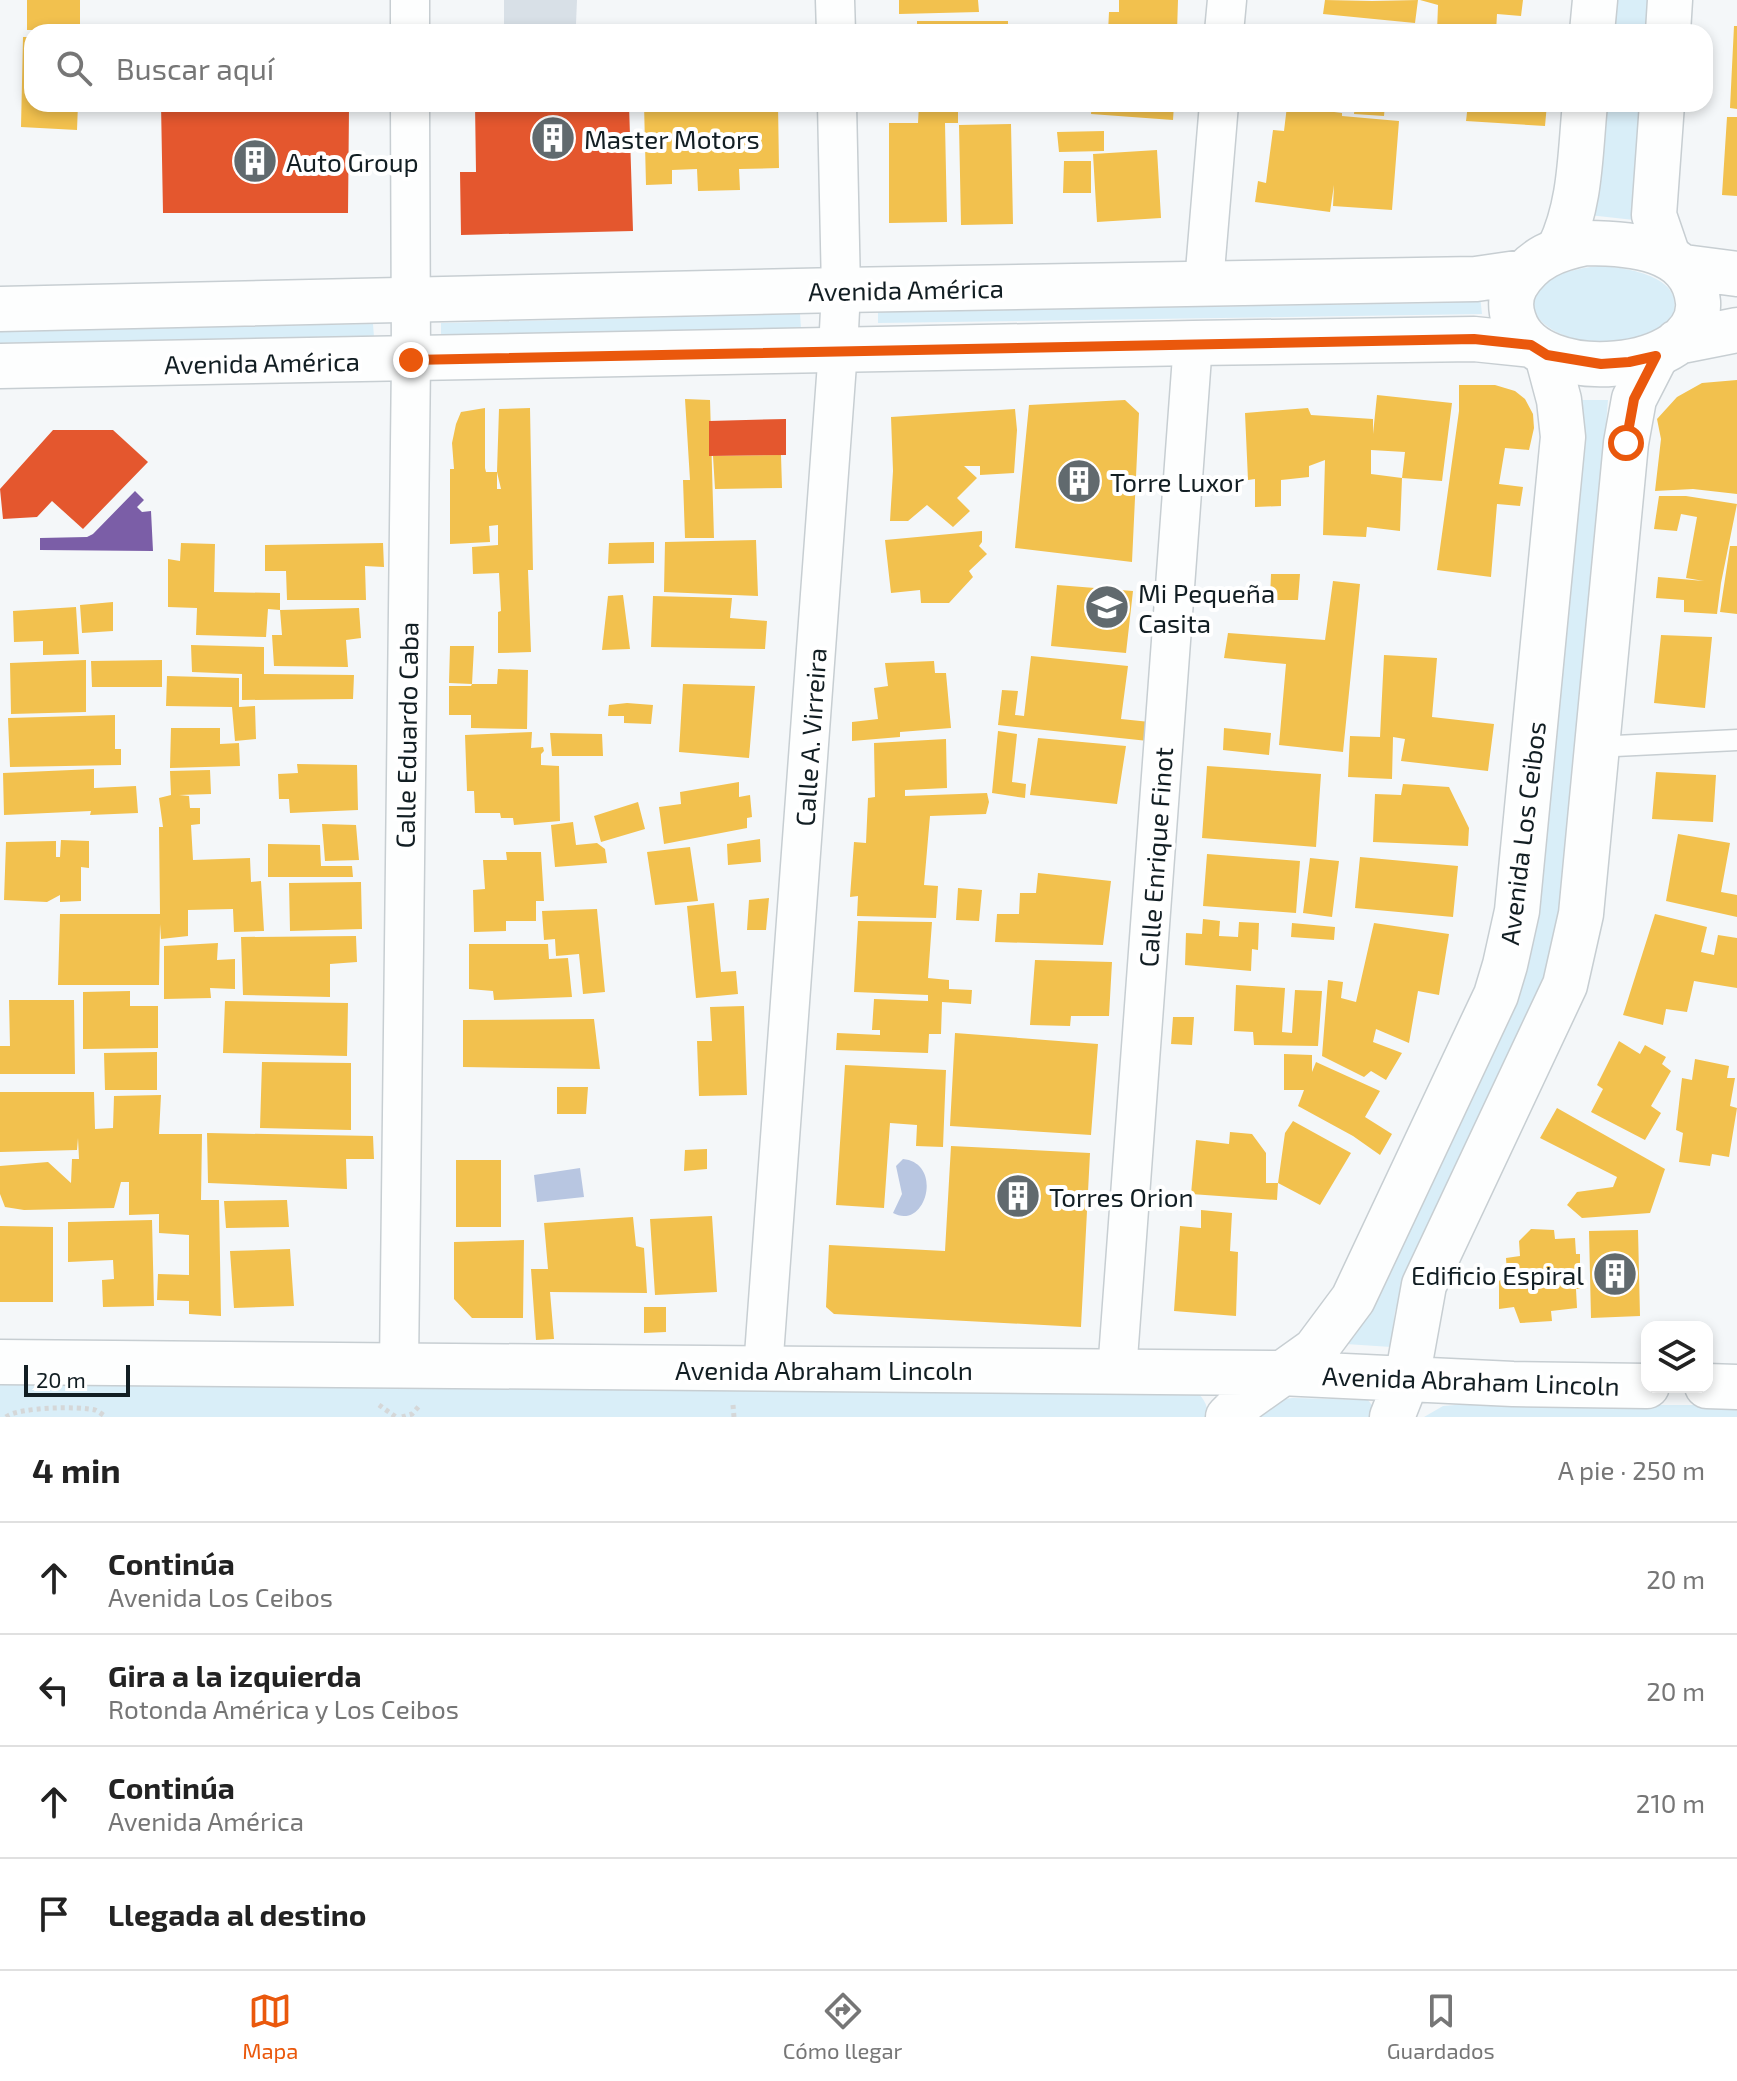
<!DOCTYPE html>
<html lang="es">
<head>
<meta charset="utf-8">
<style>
	body { margin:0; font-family:"Exo 2",sans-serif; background:#f6f6f6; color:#222 }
	.controls { position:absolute; right:24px; bottom:24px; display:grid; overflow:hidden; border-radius:16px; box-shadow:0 4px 12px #0003 }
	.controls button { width:72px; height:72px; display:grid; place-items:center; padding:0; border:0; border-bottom:2px solid #e0e0e0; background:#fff; color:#222; font:40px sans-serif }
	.scale { position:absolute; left:24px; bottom:20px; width:106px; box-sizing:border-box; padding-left:8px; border:4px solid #121e23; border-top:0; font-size:22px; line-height:28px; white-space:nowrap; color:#121e23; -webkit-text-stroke:6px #fff; paint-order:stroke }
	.stop { position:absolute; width:24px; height:24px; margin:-18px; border:6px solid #ea580c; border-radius:50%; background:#fff }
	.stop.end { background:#ea580c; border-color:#fff; box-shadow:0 2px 8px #0008 }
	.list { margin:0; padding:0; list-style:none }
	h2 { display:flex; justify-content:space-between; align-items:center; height:104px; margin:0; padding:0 32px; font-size:34px }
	h2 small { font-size:26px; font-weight:400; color:#767676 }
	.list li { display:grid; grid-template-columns:52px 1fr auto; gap:24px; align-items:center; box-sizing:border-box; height:112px; padding:0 32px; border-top:2px solid #e0e0e0 }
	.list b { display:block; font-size:30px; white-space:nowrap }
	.list p { margin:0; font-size:26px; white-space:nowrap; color:#767676 }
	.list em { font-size:26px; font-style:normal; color:#767676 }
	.icon { flex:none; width:44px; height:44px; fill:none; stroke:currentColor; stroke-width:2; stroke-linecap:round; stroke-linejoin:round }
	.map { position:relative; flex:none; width:1737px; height:1417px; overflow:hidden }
	.search { position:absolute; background:#fff; box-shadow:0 4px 12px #0003; left:24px; right:24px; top:24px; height:88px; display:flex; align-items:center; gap:20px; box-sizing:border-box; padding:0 28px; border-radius:24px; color:#767676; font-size:30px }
	.sheet { height:552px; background:#fff }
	nav { display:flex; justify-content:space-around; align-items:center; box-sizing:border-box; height:112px; border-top:2px solid #e0e0e0; background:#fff; font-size:22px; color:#767676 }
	nav a { display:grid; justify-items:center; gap:4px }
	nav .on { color:#ea580c }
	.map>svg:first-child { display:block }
</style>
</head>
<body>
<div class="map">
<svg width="1737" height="1417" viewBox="0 0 1737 1417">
	<rect width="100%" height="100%" fill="#f4f7f9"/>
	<!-- green -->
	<path fill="#d9eef8" d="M1611,0h38l-3,32h-38z
		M1601,104h41l-8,116 -45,-5z
		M1599,266c23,1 83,9 75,44 -4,16 -22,25 -37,28 -95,23 -160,-59 -38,-72z
		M1480,296l2,18 -604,9v-11l568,-9 19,-2z
		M800,314l1,14 -360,8v-13z
		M373,324l1,13 -374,6v-13z
		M1579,400h29l-44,519 -35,109 -134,283 -4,36 -45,-3 169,-347z
		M0,1381l1192,7c10,8 16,15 16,29h-1208z
		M1293,1398l75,2 6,8v9h-122l32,-18z
		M1455,1405h282v12h-313l19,-11z"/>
	<!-- water -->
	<path fill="#b8c6e1" d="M903,1159c41,4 23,72 -10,54l9,-19 -6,-28z
		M580,1168l4,29 -47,5 -3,-27z"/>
	<!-- homes -->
	<path fill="#f2c14e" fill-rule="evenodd" d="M27,0h53v30h-53z
		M899,0h79l1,12 -80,2z
		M1119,0h59l-1,32h-69l1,-20h10z
		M1325,0l47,1 46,-1 -3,23 -92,-9z
		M1420,0h103l-2,16 -24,-2 -1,18h-59l1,-27z
		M917,21h91v11h-91z
		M1734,26h3v83l-7,-1z
		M23,37h9v67h46l-1,26 -56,-3z
		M644,104h134l1,64 -40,1 1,21 -42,1 -1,-22 -25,1v14l-26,1z
		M919,104h89v4h-50v15h-13l2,99 -58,1v-100h29z
		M1092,104h82l-1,16 -82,-6z
		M1355,104h30l-1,12 -30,-2z
		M1468,104h79l-2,22 -79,-5z
		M1287,106l55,7v3l57,5 -7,89 -59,-4 1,-21 -4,27 -75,-10 3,-21 8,2 7,-53 11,1z
		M1727,117h10v79l-15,-1z
		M1011,124l2,100 -52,1 -2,-100z
		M1104,131v20l-45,1 -2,-20z
		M1157,150l4,68 -64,4 -4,-68z
		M1064,161h27v32h-28z
		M1737,380v114l-44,-5 -38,2 6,-52 -4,-20 20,-22 25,-14z
		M1459,385h36l20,6 10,8 8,15 1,14 -5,22 -24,-2 -6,36 24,3 -3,19 -23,-2 -6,73 -54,-7 22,-159z
		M1377,395l75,8 -10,78 -40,-3 -2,53 -33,-4 -1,10 -43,-2 2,-75 -16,6v11l-28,3v26l-26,1v-28l-7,1 -3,-67 63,-5 3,7 62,4v15zM1371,450l34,2 -3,26 -31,-4z
		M685,399l25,1 4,138h-29l-2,-58h7z
		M1125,400l14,13 -7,149 -117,-14 14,-143z
		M485,408v60l1,4h11v17h4l-4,-17 2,-63 31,-1 3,162h-5l3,82 -33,1v-41l3,-1 -2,-38 -26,1 -1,-27 26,-2v-20l-9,1 1,16 -40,2v-75h4l-2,-26 4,-19 5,-12z
		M1015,409l2,21 -3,43 -34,2v-9h-16l13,12 -20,20 13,13 -17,16 -26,-22 -19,16h-18l3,-50 -2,-54z
		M781,455l1,33 -67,1 -2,-33z
		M1659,496h27l51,8 -16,79 -4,31 -33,-2v-12l-28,-2 2,-21 46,4 -18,-3 11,-61 -16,-3 -4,17 -23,-2z
		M982,531v11l-3,4 8,8 -18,17 4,6 -24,26h-28l-1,-13 -29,3 -6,-53z
		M756,540l2,56 -94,-4 1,-50z
		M654,542v21l-46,1 1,-21z
		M181,543l34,1 -1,48 66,1v17l-12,-1 -2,28 -70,-2 1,-27 -29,-1v-48l12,2z
		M383,543l1,24 -19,-1 1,34h-79l-1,-29h-21v-26z
		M1730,546h7v68l-17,-2z
		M1271,574h29l-2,26h-28z
		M1333,581l27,3 -17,168 -64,-7 7,-81 -62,-6 4,-25 97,7z
		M1057,585l76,6 -7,62 -75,-7z
		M623,595l7,54 -28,1 6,-54z
		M653,596l79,2 -2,20 37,3 -2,28 -114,-2z
		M113,602v29l-31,2 -2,-28z
		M76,607l3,47 -36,1v-14l-29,1 -1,-31z
		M359,608l2,30 -15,2 2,27 -74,-1 -2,-31h10l-2,-25z
		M1661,635l51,2 -7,71 -51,-5z
		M191,645l73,2v27l90,1 -1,24 -111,1v-26l-50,-2z
		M450,646h24l-2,38h25l1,-15 30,1 -1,59 -56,-1v-13h-22v-29h22l1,-2 -23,-1z
		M1384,655l53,3 -5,59 62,7 -6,47 -87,-10 4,-22 -12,-2 -1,42 -44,-2 2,-41 30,1z
		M1031,656l97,10 -7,53 29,3 -2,19 -150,-16 4,-35 16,1 -3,24 9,1z
		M86,660v52l-75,2 -1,-51z
		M162,660v27h-70l-1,-26z
		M934,661l1,12h11l5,55 -51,4v5l-48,4v-19l26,-3 -4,-31 14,-2 -3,-23z
		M167,676l72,2v29l16,-1 1,33 -21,2 -3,-34 -66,-1z
		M683,684l72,2 -6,72 -70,-6z
		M627,703l26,2 -2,19 -27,-1v-7h-16l1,-11z
		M115,715v34h6v16l-111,2 -2,-49z
		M171,728h49v16l19,-1 1,23 -70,2z
		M1224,728l47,5 -2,22 -46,-5z
		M998,731l19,3 -5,48 14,2 -1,14 -33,-5z
		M532,732l-1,16 12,-1 1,4 -3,3v11l18,1 1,55 -46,4 -1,-7h-12l-1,-5h-25l-1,-22h-7l-2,-56z
		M550,733l52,1 1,22h-51z
		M1038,738l88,8 -9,58 -87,-9z
		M946,739l1,49 -42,2v6l82,-3 2,9 -3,12 -56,2 -6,69 14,1 -2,32 -79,-2 1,-20 -8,1 4,-55 12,1 2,-45 7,-1 -1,-54z
		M297,764l60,1 1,45 -68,3 -1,-14h-10l-1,-25 20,-1z
		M1207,766l114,8 -5,73 -114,-9z
		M94,769v19l42,-2 2,27 -48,2 1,-4 -87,4 -1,-42z
		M210,770l1,24 -32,1 10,1 1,12h10v16l-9,1 2,35 57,-2 1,24 10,-1 3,50 -30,1 -1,-23 -45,1v26l-27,3 -1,-15 -1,61h-101l2,-71h100l-1,-87h4l-4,-29 12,-3 -1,-24z
		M1656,772l60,3 -3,47 -61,-3z
		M739,782v15l11,-2 2,22 -5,1v10l-83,16 -5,-37 22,-3 -1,-12z
		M1403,784l46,3 20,41 -1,18 -95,-4 2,-48 26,1z
		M638,802l7,27 -44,13 -7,-26z
		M573,822l3,23 21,-2 8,6 2,14 -52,4 -4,-42z
		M322,824l34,1 3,35 -34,1z
		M1678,834l52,9 -9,49 16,3v22l-71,-16z
		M760,839l1,23 -33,3 -1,-21z
		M61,840l28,1v27l-8,-1v34l-21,1v-7l-13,7 -43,-2 2,-58 50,-1v16h4z
		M268,844l52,1 1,21h31l1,11h-85z
		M690,847l8,54 -43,4 -8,-53z
		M506,852h35l3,49h-8v20h-30v10l-32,1 -1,-42 12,-1 -2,-29h24z
		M1207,854l93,7 -4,52 -93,-7z
		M1360,857l98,9 -5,51 -98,-9z
		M1310,858l29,3 -7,56 -29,-4z
		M1038,873l73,8 -8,64 -108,-3 2,-28h22l1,-21h16z
		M361,882l1,47 -72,2 -1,-48z
		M958,888l24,2 -3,31 -23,-1z
		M769,898l-3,32h-19l2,-30z
		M714,903l7,69 15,-1 2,23 -42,4 -9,-92z
		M597,909l8,83 -22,2 -4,-40 -23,2 -1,-17 -11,1 -2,-29z
		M1655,914l52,13 -6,25 13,3 4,-20 19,3v50l-43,-7 -7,31 -21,-3 -3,16 -40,-10z
		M1203,919l17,2 -1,15 19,1 1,-15 20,1 -1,27 -6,-1 -1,22 -66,-6 1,-32 16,1z
		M858,921l74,1 -4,56 21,2v9l23,1 -1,14 -29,-2 -1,32h-12l-1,19 -92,-3 1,-17 43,2v-5h-8l2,-31 54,2v-6l-74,-3z
		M1292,923l43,4 -1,13 -43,-3z
		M1374,923l75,11 -10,61 -21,-4 -9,52 -33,-14 -3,13 29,11 -16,27 -15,-9 -7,6 -42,-21 6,-76 15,2 -2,16 15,4z
		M356,936l1,26 -27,2v33l-87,-2 -2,-58z
		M218,943l-1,17 18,-1v30l-25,-1 1,10 -47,1v-53z
		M469,944h79l1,15 19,-1 4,39 -78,3 -1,-9 -24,-2z
		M1035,960l77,2 -3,54h-38l-1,10 -40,-1z
		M1236,985l49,3 -3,44 10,1 3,-43 27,1 -4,55 -64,-1 -1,-13 -19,-1z
		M130,991v15h28v42l-75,1v-57z
		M9,1000h65l1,74h-75v-28h10z
		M225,1001l123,2 -1,53 -124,-3z
		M744,1006l3,89 -48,1 -2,-55h15l-2,-34z
		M1173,1017h21l-2,28 -21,-1z
		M594,1019l6,50 -137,-2v-47z
		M955,1033l143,11 -7,91 -141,-9z
		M1619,1041l21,13 5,-9 21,12 -4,7 9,7 -20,35 10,7 -16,27 -54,-28 12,-23 -6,-4z
		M157,1052v38h-52l-1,-37z
		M1284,1054l28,1v17l4,-10 64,29 -15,26 27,17 -12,21 -27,-19 -55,-30 6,-16h-20z
		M1695,1059l34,7 -2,12h8l-5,28 7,2 -8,49 -17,-3 -2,12 -31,-4 4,-29 -7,-3 6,-52 10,2z
		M262,1062l89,1v67l-91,-2z
		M845,1065l101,5 -3,77 -27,-1 1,-21 -27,-2 -6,85 -48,-3z
		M557,1087h31l-2,27h-29z
		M0,1092h94l1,37 18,-1 1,-32 47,-1 -2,39h43l-1,66h18l2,116 -32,-2v-13l-32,-1 1,-26 31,1v-40l-30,-2v-19l-30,1v-33h-8l-7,26 -90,2 -19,-3 -5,-13v-28l48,-4 23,21 1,-24h7l-1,-21 -1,12 -77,2z
		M1557,1108l108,61 -15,44 -68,5 -15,-13 10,-13 36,-5 4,-10 -77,-39z
		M1293,1121l58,32 -31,52 -42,-22 -1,17 -86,-6 5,-54 33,4 1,-12 22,2 14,19v30h12l7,-50z
		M207,1133l166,3 1,23h-28l1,30 -139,-6z
		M951,1146l139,7 -9,174 -247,-13 -8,-7 3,-62 116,6z
		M707,1149v20l-23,2 1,-21z
		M456,1160h45v67h-45z
		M287,1200l2,27 -63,1 -2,-27z
		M1201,1210l31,3 -2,38 8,1 -2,64 -62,-5 6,-85 21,2z
		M712,1216l5,76 -62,3 -5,-76z
		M633,1217l3,29 8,2 3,45 -97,-1 4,47 -18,1 -5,-71h17l-4,-46z
		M152,1220l2,86 -51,1 -1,-27 12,-1 -1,-19 -45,2v-40z
		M0,1226l53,1v75h-53z
		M1531,1229l23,1 1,9 20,-1 1,16h4v35h-4l1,19 -26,3 1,10 -32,2 -6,-16 -15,2v-28l8,-7 -1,-16 14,-2 -1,-15z
		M1638,1230l2,86 -49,2 -2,-87z
		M524,1240l-1,78h-51l-18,-19v-57z
		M290,1249l4,57 -60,2 -4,-57z
		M644,1307h22v25l-22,1z"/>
	<!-- shops -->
	<path fill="#e4572e" d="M161,104h103l1,6 84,-2 -1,105h-185z
		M475,104h154l4,127 -172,4 -1,-63h16z
		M786,419v36l-77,1v-35z
		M53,430h60l35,32 -65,67 -31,-28 -15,16 -34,2 -3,-30z"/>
	<!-- offices -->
	<path fill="#7b5ea7" d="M135,491l9,9 -7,7 5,5 9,-1 2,40 -113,-1v-12l47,-1 6,-3z"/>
	<!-- building -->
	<path fill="#d8e0e7" d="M504,0h73l-1,24h-72z"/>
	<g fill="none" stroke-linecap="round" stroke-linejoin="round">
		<!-- lane casing -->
		<g stroke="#c7ced2" stroke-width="23">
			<path id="lane" d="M1595,747l142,-7"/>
		</g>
		<!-- street casing -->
		<g stroke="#c7ced2" stroke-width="41">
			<path id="street" d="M835,0l1,32
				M410,32v-32
				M1224,32l3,-32
				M1204,283l15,-179
				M399,1366l12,-1006 -1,-256
				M763,1369l75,-1019 3,-60 -4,-186
				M1117,1372l76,-1029"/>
		</g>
		<!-- secondary casing -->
		<g stroke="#c7ced2" stroke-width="47">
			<path id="secondary" d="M1592,32l3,-32
				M1668,32l2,-32
				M1662,104l-8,111 14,41
				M1559,249c22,-45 21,-96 26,-145
				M0,1362l1281,11 232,11 134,2
				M1707,1386l30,1
				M1228,1417l18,-18 69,-49 38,-51 143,-304 9,-30 12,-54 46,-474 -4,-37 -12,-45
				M1392,1417l15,-38 17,-94 141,-300 16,-71 45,-471 8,-44 22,-43"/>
		</g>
		<!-- primary casing -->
		<g stroke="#c7ced2" stroke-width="47">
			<path id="primary" d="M1586,243c43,0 107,4 112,59 5,72 -163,86 -184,18 -4,-11 -4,-24 2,-35 16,-27 40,-36 70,-42z
				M1684,267l53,7
				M0,309l841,-19 635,-11 48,-7
				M1677,342l60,-12
				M0,366l1193,-23 281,-4 57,6"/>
		</g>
		<!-- path -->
		<path stroke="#d5d7d8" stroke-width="5" stroke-dasharray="4 4" stroke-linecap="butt" d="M379,1405l17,12
			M733,1405l1,12
			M6,1417c12,-10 73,-11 89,-7 3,1 8,5 11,7
			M402,1417l10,-3 8,-9"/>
		<!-- lane -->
		<use href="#lane" stroke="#fdfefe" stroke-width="20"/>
		<!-- street -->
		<use href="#street" stroke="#fdfefe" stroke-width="38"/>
		<!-- secondary -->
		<use href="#secondary" stroke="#fdfefe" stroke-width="44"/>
		<!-- primary -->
		<use href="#primary" stroke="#fdfefe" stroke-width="44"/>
	</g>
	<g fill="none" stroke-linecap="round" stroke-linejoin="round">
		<!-- route -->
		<path stroke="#ea580c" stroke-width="10" d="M411,360l1063,-21 57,6 16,10 54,9 28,-2 27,-6 -22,43 -8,44"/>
	</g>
	<!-- icons -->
	<defs>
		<g id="building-disc" transform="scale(2.3)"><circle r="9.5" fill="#616a6e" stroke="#fff"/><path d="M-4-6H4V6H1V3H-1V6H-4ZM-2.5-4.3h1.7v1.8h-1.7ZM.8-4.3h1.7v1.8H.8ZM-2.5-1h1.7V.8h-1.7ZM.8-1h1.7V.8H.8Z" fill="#fff"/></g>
		<g id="school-disc" transform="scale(2.3)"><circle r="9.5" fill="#616a6e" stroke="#fff"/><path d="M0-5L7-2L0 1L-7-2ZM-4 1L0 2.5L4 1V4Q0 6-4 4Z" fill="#fff"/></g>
	</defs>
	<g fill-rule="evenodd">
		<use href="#building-disc" x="553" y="138"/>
		<use href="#building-disc" x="255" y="161"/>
		<use href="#building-disc" x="1079" y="481"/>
		<use href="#school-disc" x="1107" y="607"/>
		<use href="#building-disc" x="1018" y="1196"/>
		<use href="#building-disc" x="1615" y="1274"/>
	</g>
	<g text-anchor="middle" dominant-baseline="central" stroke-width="8" stroke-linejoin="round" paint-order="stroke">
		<!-- poi labels -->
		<g font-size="26" fill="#121e23" stroke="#fff" text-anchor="start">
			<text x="584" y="138">Master Motors</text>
			<text x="286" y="161">Auto Group</text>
			<text x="1110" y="481">Torre Luxor</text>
			<text x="1138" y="592">Mi Pequeña<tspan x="1138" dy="30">Casita</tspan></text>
			<text x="1049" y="1196">Torres Orion</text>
			<text x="1584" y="1274" text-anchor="end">Edificio Espiral</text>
		</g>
		<!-- street labels -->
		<g font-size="26" fill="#121e23" stroke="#fff">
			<text transform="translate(906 289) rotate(-1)">Avenida América</text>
			<text transform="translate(262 362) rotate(-1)">Avenida América</text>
			<text transform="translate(406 735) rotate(-89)">Calle Eduardo Caba</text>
			<text transform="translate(810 737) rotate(-86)">Calle A. Virreira</text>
			<text transform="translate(1522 833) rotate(-83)">Avenida Los Ceibos</text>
			<text transform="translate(1155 857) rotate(-86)">Calle Enrique Finot</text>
			<text x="824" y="1369">Avenida Abraham Lincoln</text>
			<text transform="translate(1471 1380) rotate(2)">Avenida Abraham Lincoln</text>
		</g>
	</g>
</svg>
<div class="controls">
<button><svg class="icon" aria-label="layers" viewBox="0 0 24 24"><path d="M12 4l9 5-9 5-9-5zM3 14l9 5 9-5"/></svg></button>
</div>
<div class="scale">20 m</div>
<div class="stop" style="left:1626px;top:443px"></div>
<div class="stop end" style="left:411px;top:360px"></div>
<div class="search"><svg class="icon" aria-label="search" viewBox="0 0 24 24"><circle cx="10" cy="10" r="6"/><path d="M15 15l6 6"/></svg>Buscar aquí</div>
</div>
<section class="sheet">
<h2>4 min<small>A pie · 250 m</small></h2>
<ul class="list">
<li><svg class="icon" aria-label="ahead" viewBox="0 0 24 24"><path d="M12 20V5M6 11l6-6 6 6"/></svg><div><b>Continúa</b><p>Avenida Los Ceibos</p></div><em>20 m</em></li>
<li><svg class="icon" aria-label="left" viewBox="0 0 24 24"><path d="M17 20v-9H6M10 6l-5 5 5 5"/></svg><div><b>Gira a la izquierda</b><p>Rotonda América y Los Ceibos</p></div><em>20 m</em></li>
<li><svg class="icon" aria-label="ahead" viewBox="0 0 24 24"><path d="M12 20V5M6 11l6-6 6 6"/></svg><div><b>Continúa</b><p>Avenida América</p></div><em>210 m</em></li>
<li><svg class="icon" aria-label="arrive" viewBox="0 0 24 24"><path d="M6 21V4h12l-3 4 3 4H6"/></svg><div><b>Llegada al destino</b></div></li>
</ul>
</section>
<nav>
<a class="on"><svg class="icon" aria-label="map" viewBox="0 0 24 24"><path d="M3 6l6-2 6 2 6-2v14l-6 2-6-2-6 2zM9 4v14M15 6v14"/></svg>Mapa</a>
<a><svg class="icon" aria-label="directions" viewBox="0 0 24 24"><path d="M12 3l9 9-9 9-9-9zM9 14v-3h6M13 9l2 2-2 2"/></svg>Cómo llegar</a>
<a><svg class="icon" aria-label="saved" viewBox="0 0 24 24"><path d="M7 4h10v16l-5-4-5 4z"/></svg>Guardados</a>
</nav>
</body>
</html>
